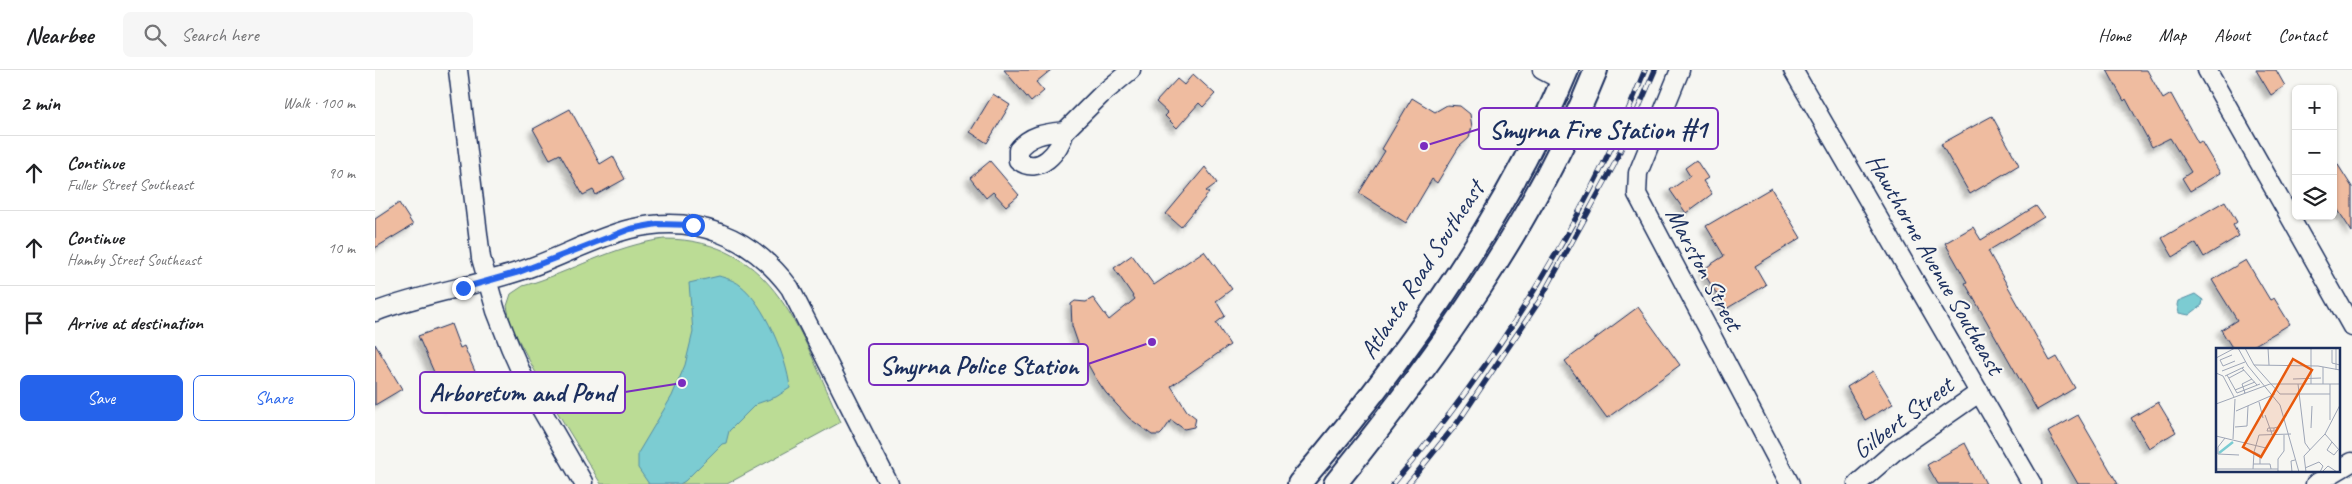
<!DOCTYPE html>
<html lang="en">
<head>
<meta charset="utf-8">
<style>
	body { margin:0; font-family:Caveat,sans-serif; background:#f6f6f6; color:#202124 }
	.controls { position:absolute; right:15px; top:15px; display:grid; overflow:hidden; border-radius:8px; box-shadow:0 1px 4px #0004 }
	.controls button { width:45px; height:45px; display:grid; place-items:center; padding:0; border:0; border-bottom:1px solid #e0e0e0; background:#fff; color:#202124; font:25px sans-serif }
	.stop { position:absolute; width:15px; height:15px; margin:-11px; border:4px solid #2563eb; border-radius:50%; background:#fff }
	.stop.end { background:#2563eb; border-color:#fff; box-shadow:0 1px 5px #0008 }
	.list { margin:0; padding:0; list-style:none }
	h2 { display:flex; justify-content:space-between; align-items:center; height:65px; margin:0; padding:0 20px; font-size:21px }
	h2 small { font-size:16px; font-weight:400; color:#757577 }
	.list li { display:grid; grid-template-columns:32px 1fr auto; gap:15px; align-items:center; box-sizing:border-box; height:75px; padding:0 20px; border-top:1px solid #e0e0e0 }
	.list b { display:block; font-size:19px; white-space:nowrap }
	.list p { margin:0; font-size:16px; white-space:nowrap; color:#757577 }
	.list em { font-size:16px; font-style:normal; color:#757577 }
	.actions { display:flex; gap:10px; padding:15px 20px }
	.actions a { flex:1; padding:11px 0; border:1px solid #2563eb; border-radius:8px; text-align:center; font-size:18px; color:#2563eb }
	.actions .main { background:#2563eb; color:#fff }
	.icon { flex:none; width:28px; height:28px; fill:none; stroke:currentColor; stroke-width:2; stroke-linecap:round; stroke-linejoin:round }
	.map { position:relative; flex:none; width:1977px; height:414px; overflow:hidden }
	header { display:flex; align-items:center; gap:30px; box-sizing:border-box; height:70px; padding:0 25px; background:#fff; border-bottom:1px solid #e0e0e0 }
	header strong { font-size:24px }
	nav { display:flex; gap:28px; margin-inline-start:auto; font-size:18px }
	.search { width:350px; height:45px; background:#f6f6f6; display:flex; align-items:center; gap:12px; box-sizing:border-box; padding:0 18px; border-radius:8px; color:#757577; font-size:19px }
	main { display:flex }
	aside { flex:1; background:#fff }
	.map>svg:first-child { display:block }
</style>
</head>
<body>
<header>
<strong>Nearbee</strong>
<div class="search"><svg class="icon" aria-label="search" viewBox="0 0 24 24"><circle cx="10" cy="10" r="6"/><path d="M15 15l6 6"/></svg>Search here</div>
<nav><a>Home</a><a>Map</a><a>About</a><a>Contact</a></nav>
</header>
<main>
<aside>
<h2>2 min<small>Walk · 100 m</small></h2>
<ul class="list">
<li><svg class="icon" aria-label="ahead" viewBox="0 0 24 24"><path d="M12 20V5M6 11l6-6 6 6"/></svg><div><b>Continue</b><p>Fuller Street Southeast</p></div><em>90 m</em></li>
<li><svg class="icon" aria-label="ahead" viewBox="0 0 24 24"><path d="M12 20V5M6 11l6-6 6 6"/></svg><div><b>Continue</b><p>Hamby Street Southeast</p></div><em>10 m</em></li>
<li><svg class="icon" aria-label="arrive" viewBox="0 0 24 24"><path d="M6 21V4h12l-3 4 3 4H6"/></svg><div><b>Arrive at destination</b></div></li>
</ul>
<div class="actions"><a class="main">Save</a><a>Share</a></div>
</aside>
<div class="map">
<svg width="1977" height="414" viewBox="0 0 1977 414">
	<defs>
		<filter id="shadow"><feDropShadow dx="-4.5" dy="4.5" stdDeviation="2.5" flood-color="#0004"/></filter>
	</defs>
	<rect width="100%" height="100%" fill="#f6f6f2"/>
	<filter id="ink" filterUnits="userSpaceOnUse"><feTurbulence type="fractalNoise" baseFrequency=".02" numOctaves="2"/><feDisplacementMap in="SourceGraphic" scale="10" xChannelSelector="R" yChannelSelector="G"/><feConvolveMatrix kernelMatrix="1 2 1 2 8 2 1 2 1" color-interpolation-filters="sRGB"/></filter>
	<g filter="url(#ink)">
		<!-- green -->
		<path fill="#bbdc95" stroke="#6b867a" d="M289,169c113,0 137,97 177,183l-114,62h-126l-48,-79 -42,-79 -4,-20 4,-12 12,-8c49,-14 89,-40 141,-47z"/>
		<!-- water -->
		<path fill="#7bccd2" stroke="#558da4" d="M344,206c6,2 15,4 21,9 24,18 47,73 50,103l-14,9 -20,7 -27,27 -3,12 -4,1 -37,37 -5,3h-31l-11,-16v-15l34,-57 13,-31 8,-33 -4,-49z
			M1820,224l8,6 -1,5 -13,10 -10,-2 -2,-8 1,-4z"/>
		<!-- building -->
		<path fill="#efbca0" stroke="#1b2f5e" filter="url(#shadow)" d="M629,0h47l-15,12 8,9 -13,11z
			M1732,0h40l16,29 8,-5 27,49 3,-2 19,32 -30,18 -8,-13 9,-6 -21,-34 -18,9 -26,-48 -2,2z
			M1881,0h20l9,16 -14,9z
			M818,4l22,20 -12,13 -4,-4 -22,25 -12,-12 3,-3 -12,-11 21,-23 7,6z
			M618,24l17,11 -23,38 -17,-11z
			M1037,28l23,14 12,-7 13,1 10,8 2,13 -3,11 -10,9 -22,36 -5,-4 -26,44 -47,-30 26,-42 -3,-2z
			M195,39l30,55 13,-8 12,23 -29,16 -3,-5 -10,5 -23,-41 -10,5 -17,-30z
			M1617,46l27,49 -49,29 -29,-50z
			M1958,87l19,30v45l-19,-30z
			M1321,90l12,18 -5,3 9,13 -26,19 -16,-23 20,-14 -5,-8z
			M615,91l29,34 -13,11 -13,-14 -7,6 -16,-20z
			M830,97l12,16 -11,8 3,2 -28,34 -15,-13z
			M1396,118l30,50 -46,28 11,19 -40,24 -24,-39 22,-14 -18,-30z
			M1850,131l12,21 -4,3 6,11 -35,21 -8,-14 -23,14 -11,-19z
			M24,133l14,22 -38,23v-29z
			M1661,136l8,11 -56,34 62,110 7,-4 18,31 -38,22 -72,-127 2,-1 -22,-39 28,-16 8,13z
			M829,181l28,38 -16,12 9,15 -9,7 14,22 -59,41 16,25 9,7 -2,9 -10,2 -13,-9 -8,12 -3,3h-8l-23,-17 -23,-25 -11,-16 -14,-25 -9,-26 -1,-22 4,-3 11,1 7,-4 16,22 26,-21 -21,-31 18,-13 22,30z
			M1871,190l24,40 4,-2 16,26 -42,25h-15l-12,-19 16,-10 -25,-40z
			M1263,237l42,58 -73,53 -42,-57z
			M76,254l9,24 4,-2 19,44 -34,16 -31,-70z
			M0,274l27,45 -27,16z
			M1498,301l20,33 -28,16 -18,-33z
			M1783,332l18,30 -27,16 -18,-30z
			M1703,345l40,69h-40l-30,-52z
			M1590,373l21,41h-48l-11,-19z"/>
		<g fill="none" stroke-linecap="round" stroke-linejoin="round">
			<!-- minor casing -->
			<g stroke="#1b2f5e" stroke-width="21">
				<path id="minor" d="M83,0l23,188 15,53 14,36 16,36 57,99
					M1167,0l21,11
					M1305,0l-42,103 -1,21 153,290
					M1418,0l239,414
					M1832,0l145,257
					M690,61c-5,20 -26,46 -47,29v-10c12,-16 29,-17 47,-19z
					M690,61l36,-36 30,-25
					M0,242c46,-18 96,-25 142,-40 39,-12 74,-33 113,-43 65,-16 121,7 160,59l99,196
					M1482,414l38,-33 85,-59
					M1940,414l37,-22"/>
			</g>
			<!-- major casing -->
			<g stroke="#1b2f5e" stroke-width="26">
				<path id="major" d="M924,414c104,-122 207,-266 268,-414
					M960,414c102,-127 200,-262 261,-414"/>
			</g>
			<!-- minor -->
			<use href="#minor" stroke="#f6f6f2" stroke-width="18"/>
			<!-- major -->
			<use href="#major" stroke="#f6f6f2" stroke-width="22"/>
			<!-- rail casing -->
			<g stroke="#1b2f5e" stroke-width="5.5">
				<path id="rail" d="M1018,414c105,-123 192,-264 252,-414
					M1033,414l50,-62 82,-122 74,-135 41,-95"/>
			</g>
			<!-- rail -->
			<use href="#rail" stroke="#f6f6f2" stroke-width="4" stroke-dasharray="11" stroke-linecap="butt"/>
		</g>
	</g>
	<g fill="none" stroke-linecap="round" stroke-linejoin="round" filter="url(#ink)">
		<!-- route -->
		<path stroke="#2563eb" stroke-width="6" d="M88,218l56,-16 111,-43 27,-5 36,1"/>
	</g>
	<g text-anchor="middle" dominant-baseline="central" stroke-width="4" stroke-linejoin="round" paint-order="stroke">
		<!-- street labels -->
		<g font-size="25" fill="#1b2f5e" stroke="#f6f6f2">
			<text transform="translate(1560 194) rotate(60)">Hawthorne Avenue Southeast</text>
			<text transform="translate(1329 199) rotate(62)">Marston Street</text>
			<text transform="translate(1047 200) rotate(-57)">Atlanta Road Southeast</text>
			<text transform="translate(1528 348) rotate(-37)">Gilbert Street</text>
		</g>
	</g>
	<!-- overview -->
	<g transform="translate(1841 278)">
		<rect width="124" height="124" fill="#f6f6f2"/>
		<path fill="none" stroke="#7bccd2" stroke-width="2.5" d="M3,105l14,-11"/>
		<path fill="none" stroke="#9ea6b7" stroke-width="1" d="M22,0l10,18 32,39 19,67M29,0l9,17 26,29h50M52,0l1,17M116,2v13l8,2M16,7l-12,5 3,6 12,-5M0,10l19,-10M38,17l64,1 22,4M26,20l15,17M120,22v-22M6,23l23,-9M0,25l7,3 11,21M11,27l10,18M9,28l19,-9M13,30l15,-8M77,31l28,-1M82,36l7,59 5,7M95,36v-36M107,36v-17M114,36v36M19,42l20,-8M28,42l1,3 -3,-9 10,-5M21,45l23,-9M43,54l4,16M0,56l54,-20h70M20,63l39,-17M49,67l7,19M19,79l12,-1 1,-20M58,80v3h-7l1,-3h6l4,-1M95,80l1,-22M109,86l15,17M0,88l50,12M9,90l-7,9v7l21,1M17,91l2,-40M116,94l-5,8 7,5 4,-5M38,104l6,3v9M37,116h17l1,5M89,120l14,-6 4,4 -3,6M0,121h62M37,121l1,-17 5,-17 32,-1M62,124v-13l6,-8v-16M76,124l-1,-11 4,-1M90,124l-2,-16 21,-22 15,-29M106,124l6,-6 9,6"/>
		<path fill="#e8590c" fill-opacity="0.15" stroke="#e8590c" stroke-width="2.5" d="M77,11l19,11 -51,87 -18,-10z"/>
		<rect width="124" height="124" fill="none" stroke="#1b2f5e" stroke-width="2.5"/>
	</g>
	<!-- callouts -->
	<path fill="none" stroke="#7b2cbf" stroke-width="2" d="M1049 76L1104 59M777 272L713 294M307 313L250 322"/>
	<g fill="#7b2cbf" stroke="#f6f6f2" stroke-width="2">
		<circle cx="1049" cy="76" r="5"/>
		<circle cx="777" cy="272" r="5"/>
		<circle cx="307" cy="313" r="5"/>
	</g>
	<g fill="#f6f6f2" stroke="#7b2cbf" stroke-width="2">
		<rect x="1104" y="38" width="239" height="41" rx="5"/>
		<rect x="494" y="274" width="219" height="41" rx="5"/>
		<rect x="45" y="302" width="205" height="41" rx="5"/>
	</g>
	<g font-size="26" text-anchor="middle" font-weight="bold" fill="#1b2f5e">
		<text x="1223" y="68">Smyrna Fire Station #1</text>
		<text x="604" y="304">Smyrna Police Station</text>
		<text x="147" y="331">Arboretum and Pond</text>
	</g>
</svg>
<div class="controls">
<button>+</button>
<button>−</button>
<button><svg class="icon" aria-label="layers" viewBox="0 0 24 24"><path d="M12 4l9 5-9 5-9-5zM3 14l9 5 9-5"/></svg></button>
</div>
<div class="stop" style="left:318px;top:155px"></div>
<div class="stop end" style="left:88px;top:218px"></div>
</div>
</main>
</body>
</html>
